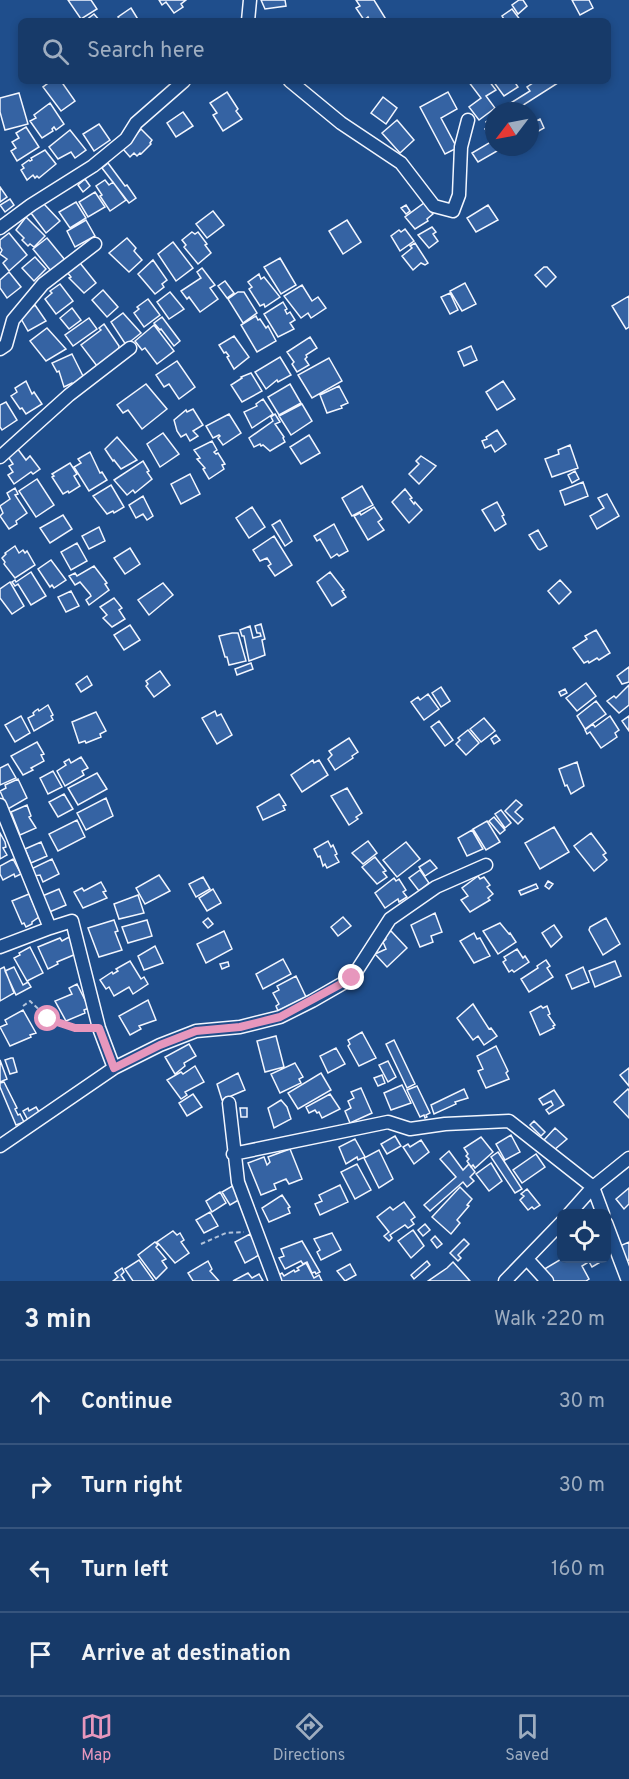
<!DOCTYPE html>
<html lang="en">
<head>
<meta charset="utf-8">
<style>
	body { margin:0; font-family:Overpass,sans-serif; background:#20416f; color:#f1f3f6 }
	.controls { position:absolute; right:18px; bottom:18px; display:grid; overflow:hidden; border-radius:9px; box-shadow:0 3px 9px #0003 }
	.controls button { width:54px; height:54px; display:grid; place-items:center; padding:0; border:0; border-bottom:2px solid #36547d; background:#173a69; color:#f1f3f6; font:30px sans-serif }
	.compass { position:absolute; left:485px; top:102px; width:54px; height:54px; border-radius:50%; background:#173a69; box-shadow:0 3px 9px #0003; rotate:238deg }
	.stop { position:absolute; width:18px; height:18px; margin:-14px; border:4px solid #e797bd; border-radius:50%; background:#fff }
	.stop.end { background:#e797bd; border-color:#fff; box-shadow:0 2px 6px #0008 }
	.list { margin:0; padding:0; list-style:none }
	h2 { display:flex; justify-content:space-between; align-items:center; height:78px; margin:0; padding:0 24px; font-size:26px }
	h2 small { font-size:20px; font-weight:400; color:#9eadc0 }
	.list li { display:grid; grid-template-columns:39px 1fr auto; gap:18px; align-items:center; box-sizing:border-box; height:84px; padding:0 24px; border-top:2px solid #36547d }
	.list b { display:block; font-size:22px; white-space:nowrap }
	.list em { font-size:20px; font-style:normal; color:#9eadc0 }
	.icon { flex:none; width:33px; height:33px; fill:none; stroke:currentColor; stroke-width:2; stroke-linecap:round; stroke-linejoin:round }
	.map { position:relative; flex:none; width:629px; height:1281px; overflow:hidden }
	.search { position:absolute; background:#173a69; box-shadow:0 3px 9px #0003; left:18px; right:18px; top:18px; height:66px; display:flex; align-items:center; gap:15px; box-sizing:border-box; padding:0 21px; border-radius:9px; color:#9eadc0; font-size:22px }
	.sheet { height:414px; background:#173a69 }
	nav { display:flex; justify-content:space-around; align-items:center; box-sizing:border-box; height:84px; border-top:2px solid #36547d; background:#173a69; font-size:16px; color:#9eadc0 }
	nav a { display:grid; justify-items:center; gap:3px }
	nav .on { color:#e797bd }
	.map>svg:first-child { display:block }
</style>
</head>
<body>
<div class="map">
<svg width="629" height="1281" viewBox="0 0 629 1281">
	<rect width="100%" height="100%" fill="#1f4e8c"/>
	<!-- building -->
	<path fill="#3563a3" stroke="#f2f6ff" stroke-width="1.5" d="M68,0h23l6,9 -16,10z
		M159,0h27l-5,4 2,3 -9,6 -8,-11 -4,3z
		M261,0h24l1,6 -21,3z
		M356,0h18l13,21h-17l-2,-4 -4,3 -8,-12 4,-2z
		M519,0h4l4,6 -9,8 -6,-9z
		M572,0h17l4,8 -13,7z
		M131,8l8,13h-18l-3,-4z
		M512,9l9,12h-16l-3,-5z
		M94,14l6,7h-18l3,-2 1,1z
		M51,81h10l14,20 -14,10 -18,-24z
		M468,81h21l7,9 -10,6 9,12 -16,12 -10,-13 12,-9z
		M493,81h21l4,6 -14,9z
		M536,81h25l-47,30 -5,-7 21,-13 -3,-4z
		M227,92l11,17 -2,2 6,8 -19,12 -10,-16 4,-2 -7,-10z
		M448,92l9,17 -16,9 16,30 -12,6 -25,-47z
		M19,93l9,31 -23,6 -5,-18v-14z
		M383,97l14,11 -11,16 -15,-11z
		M50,103l14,21 -8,6 -2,-3 -2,2 1,2 -11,7 -12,-17 6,-3 -2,-3z
		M183,112l10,14 -17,11 -9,-14z
		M494,116v14l-1,1 -2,-2 -4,3 -2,-3 4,-3 -3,-4z
		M540,119l4,9 -7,4 -5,-9z
		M397,120l17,20 -14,13 -18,-20z
		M99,124l11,16 -16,11 -11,-17z
		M26,127l13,20 -22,14 -6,-10 5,-3 -4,-6 7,-4 -3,-5z
		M141,129l11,11 -2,3 1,1 -10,10 -1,-1 -3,3 -3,-3 -4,4 -7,-8z
		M70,130l16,20 -11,8 -4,-6 -13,7 -9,-12z
		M494,140v7h10l-26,15 -6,-9z
		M45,150l11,14 -17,14 -2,-2 -2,2 -2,-3 -6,5 -6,-10 3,-2 -2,-3 7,-5 1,1 2,-1 -1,-2z
		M108,163l17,23 2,-1 9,13 -7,5 -27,-35z
		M85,179l5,7 -7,6 -5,-7z
		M105,180l4,5 4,-3 13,18 -16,11 -10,-15 2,-1 -6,-9z
		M0,187l7,10 -7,5z
		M95,192l10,15 -17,10 -9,-15z
		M10,199l4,6 -9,7 -5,-7z
		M76,202l10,16 -16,10 -11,-16z
		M43,203l17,18 -14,12 -15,-20z
		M424,203l9,11 -6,5 1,2 -13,8 -10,-12z
		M406,205l4,6 -4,3 -5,-6z
		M488,205l10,15 -22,12 -9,-14z
		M213,211l11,14 -17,13 -11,-14z
		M26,217l19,19 -11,11 -4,-3 -2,2 -6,-6 2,-2 -8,-8z
		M86,220l9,16 -20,11 -8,-16z
		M347,220l14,22 -18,12 -14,-23z
		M432,227l4,5 -3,2 5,7 -9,7 -11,-13z
		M405,229l9,12 -14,10 -9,-15 8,-6 2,2z
		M192,232l3,2 3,-2 9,12 -2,1 6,8 -13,11 -14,-17 2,-2 -4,-5z
		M9,233l18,22 -18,16 -6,-8 4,-4 -7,-5 2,-4 -2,-3v-7z
		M47,238l18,22 -14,11 -18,-22z
		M127,238l9,10 -2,3 8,9 -13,12 -20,-19z
		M173,242l20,26 -17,13 -18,-27z
		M415,243l13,20 -3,2 -4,-2 -8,7 -11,-14 10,-8 -2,-2z
		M35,257l11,12 -12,12 -12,-13z
		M280,258l16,27 -15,9 -17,-27z
		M153,260l14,20 -5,4 2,3 -9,7 -17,-20z
		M80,263l16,20 -12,10 -15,-15 2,-1 -4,-5z
		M544,267h3l9,10 -10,10 -11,-12z
		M202,268l13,17 -5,3 8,11 -18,13 -11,-15 -2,2 -6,-8 20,-13 -4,-6z
		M9,272l12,15 -14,11 -7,-10v-8z
		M259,274l2,5 3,-2 16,20 -15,10 -1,-3 -4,2 -11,-17 3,-2 -4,-5z
		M225,281l9,12 -7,5 -9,-12z
		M465,283l11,21 -14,7 -12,-20z
		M60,284l13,17 -17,13 -11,-15 7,-6 -2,-2z
		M302,285l10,16 6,-4 8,11 -15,10 -3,-5 -7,5 -17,-22z
		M103,290l15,17 -11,10 -15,-17z
		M170,292l14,17 -15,10 -12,-17z
		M238,292h6l13,21 -14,10 -15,-24z
		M450,293l8,17 -8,4 -9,-17z
		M629,296v31l-3,2 -14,-23z
		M148,299l12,16 -16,12 -10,-14 5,-4 -2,-2z
		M283,302l4,7 -2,1 2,4 3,-2 5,8 -5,3 4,6 -16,8 -14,-23z
		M35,305l11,16 -18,10 -8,-14z
		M72,308l9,12 -12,9 -9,-11z
		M123,313l18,20 -15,12 -15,-23z
		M256,316l2,4 2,-1 6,9 2,-2 8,15 -19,11 -16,-27z
		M162,317l18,24 -6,5 -13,-17 -1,1 -6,-7z
		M89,318l8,11 -24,17 -8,-11z
		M104,324l15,22 -1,6 -21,14 -16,-21 20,-15 -2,-2z
		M154,325l20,26 -17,13 -12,-16 -3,2 -7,-9z
		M47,328l19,21 -20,12 -16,-20z
		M234,336l15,21 -15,12 -7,-12 2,-1 -3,-4 -2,1 -5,-8z
		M310,337l7,11 -11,7 1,2 -2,2 4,6 -12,7 -5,-8 2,-2 -7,-10z
		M471,346l6,14 -13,6 -6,-14z
		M72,354l13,26 -12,5 -1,-2 -8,4 -5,-16 -2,1 -5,-9z
		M280,357l11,18 -13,7 -1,-2 -11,9 -11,-17z
		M329,358l13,23 -30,17 -14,-23z
		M177,361l18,26 -16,12 -10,-15 -5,3 -8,-12z
		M251,373l11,18 -20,11 -11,-17 11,-7 -1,-1z
		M26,381l6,13 2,-2 8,12 -16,10 -4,-6 -2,1 -9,-13 6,-4 -2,-4z
		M503,381l12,18 -18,11 -11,-18z
		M146,384l21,25 -25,20 -14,-19 -5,3 -6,-8z
		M290,384l11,19 -22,12 -11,-18z
		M339,386l9,17 -7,3 1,2 -15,5 -7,-18z
		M263,399l10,15 -21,14 -8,-16 13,-6 -1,-2z
		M6,402l11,18 -15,10 -2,-3v-22z
		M302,404l10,17 -21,14 -12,-19z
		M193,409l10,16 -10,6 5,5 -8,5 -4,-7 -5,3 -4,-6 -3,-11 12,-10 1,2z
		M229,414l12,19 -18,12 -5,-7 2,-2 -1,-1 -6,3 -7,-12z
		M275,414l5,8 -5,2 9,13 -1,1 2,4 -15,9 -7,-6 -2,1 -1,-2 -6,3 -5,-9 24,-17 -2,-4z
		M497,430l9,14 -11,8 -4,-7 -6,3 -3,-7 5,-2 -1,-2z
		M163,433l16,21 -19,13 -13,-23z
		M309,435l11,18 -19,11 -11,-17z
		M117,437l20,23 -16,9 -7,-9 -1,1 -8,-12z
		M212,441l5,9 -3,2 2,2 2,-1 7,11 -3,1 2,4 -15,10 -6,-10 2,-1 -8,-9 3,-1 -6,-8z
		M570,445l8,23 -26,9 -7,-18 14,-5 -1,-4z
		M17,448l9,12 4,-4 10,13 -7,5 -2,-2 -17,12 -6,-9 5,-3 -4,-6 4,-2 -6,-9z
		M90,452l10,21 2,-1 5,8 -18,11 -15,-24 7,-4 -3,-4z
		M421,456l15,10 -17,18 -10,-10 10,-10 -3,-3z
		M143,461l6,10 -2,1 5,7 -17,14 -2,-3 -6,5 -13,-15z
		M70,463l7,11 -3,2 6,10 -11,7 -1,-2 -5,3 -11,-17 2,-1 -2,-2z
		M575,471l4,8 -7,4 -4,-8z
		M190,474l10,20 -19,10 -10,-20z
		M37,479l17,26 -18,12 -17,-26z
		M583,482l5,14 -23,9 -5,-14z
		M111,485l13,22 -10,6 -1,-2 -6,3 -14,-18z
		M362,486l11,19 -21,11 -10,-18z
		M15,488l3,6 -3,1 12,18 -11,8 1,3 -8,5 -9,-13 3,-3 -3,-7 10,-7 -3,-6z
		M405,489l7,9 -2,1 4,5 1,-2 7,8 -13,13 -17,-21z
		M607,494l12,22 -22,13 -7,-13 14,-8 -6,-10z
		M143,496l10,20 -6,4 -4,-6 -7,4 -7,-13z
		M497,502l7,13 -2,1 4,8 -11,7 -13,-21z
		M252,507l13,20 -16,11 -13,-20z
		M374,507l8,12 -4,3 6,8 -16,10 -14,-24 6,-3 1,2z
		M63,515l9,14 -22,14 -10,-15z
		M280,520l12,21 -7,5 -13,-21z
		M334,524l14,27 -9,5 -2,-2 -6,4 -11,-19 -3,2 -3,-5z
		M99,527l6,14 -16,8 -7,-13z
		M538,530l9,16 -7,4 -2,-1 -9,-14z
		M274,536l18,29 -17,11 -7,-10 3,-2 -4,-6 -7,3 -7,-11z
		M77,543l10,18 -16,9 -10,-18z
		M15,546l4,7 4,-3 2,3 2,-2 8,14 -20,13 -11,-14 1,-2 -3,-4 4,-4 -1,-1z
		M130,548l10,16 -15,10 -11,-16z
		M51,560l15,20 -12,8 -2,-3 -2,2 -12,-18z
		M94,566l13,17 -2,1 4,6 -20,15 -3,-5 5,-4 -1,-2 -10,-12 -5,3 -6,-9 6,-3 2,3z
		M31,572l15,24 -15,9 -13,-21 -3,2 -3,-4 3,-2 1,2z
		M330,572l14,18 -2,1 4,6 -14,9 -15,-24z
		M560,580l11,12 -12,12 -11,-13z
		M10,582l14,24 -12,8 -12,-16v-9z
		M163,583l10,12 -24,20 -11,-15z
		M71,591l8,15 -13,6 -8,-15z
		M114,598l8,10 -3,2 6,9 -13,8 -9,-9 4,-3 -7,-8z
		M261,624l4,15 -3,1 3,15 -16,6 -5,-25h-2l-2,-6 10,-4 3,12 8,-2 -1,-3h-3l-2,-7z
		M130,625l10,15 -16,10 -10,-15z
		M596,630l14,23 -11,7 -2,-2 -8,5 -1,-2 -4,2 -11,-15 14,-9 -2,-3z
		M232,633h6l8,28 -17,4 -2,-8h-2l-6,-21z
		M251,663l2,6 -16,6 -2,-6z
		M629,667v15l-7,2 -5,-8z
		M160,671l10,14 -16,12 -8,-11 2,-2 -2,-3z
		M87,676l5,9 -11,7 -5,-8z
		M586,683l10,13 -19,15 -11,-13z
		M629,685v20l-10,8 -12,-12 7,-5 2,2z
		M441,687l9,14 -9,6 -9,-14z
		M565,689l2,4 -6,3 -2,-4z
		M428,694l11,15 -15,11 -13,-18 7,-5 2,3z
		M596,701l10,13 -21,15 -8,-13z
		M48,705l5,10 -2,1 2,4 -19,11 -6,-13 6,-3 -1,-2 2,-2 3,-2 1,2z
		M215,711l2,5 4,-2 11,21 -15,9 -15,-26z
		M96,712l10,19 -6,3 1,3 -15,6 -1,-2 -6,2 -7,-21z
		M21,716l9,17 -15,9 -10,-17z
		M610,716l9,14 -4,3 2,4 -16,11 -11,-16 -3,2 -2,-4 8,-6 2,3z
		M629,716v15l-7,-10z
		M484,718l11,13 -14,11 -11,-13z
		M439,721l14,19 -8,6 -14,-19z
		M468,730l11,13 -13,12 -10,-11 4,-4 -2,-2z
		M496,735l4,5 -6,4 -3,-5z
		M349,738l9,14 -6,4 1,2 -18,12 -7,-11 4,-4 -3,-4z
		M37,742l7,12 -3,1 3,6 -13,7 2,2 -10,5 -12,-19z
		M81,757l7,11 -6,3 2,4 -19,11 -8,-15 9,-6 -2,-3 5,-3 2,4z
		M313,760l1,3 5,-3 9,15 -26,17 -11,-17z
		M577,762l7,24 -13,8 -4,-9 -2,1 -6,-17z
		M8,764l8,14 -16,7v-17z
		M53,771l9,16 -14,7 -8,-16z
		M97,773l10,16 -29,16 -10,-17z
		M18,779l9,19 -19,11 -8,-18 6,-3 -1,-3z
		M347,788l15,25 -6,4 2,2 -9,6 -18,-29z
		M64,794l9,15 -15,8 -9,-15z
		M279,794l7,11 -3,1 2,4 -22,10 -6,-13z
		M106,798l7,18 -27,14 -9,-17z
		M516,800l6,5 -7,7 8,7 -5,5 -13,-13z
		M27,805l4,11 -2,1 7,11 -16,7 -9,-23z
		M501,810l10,13 -6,5 -10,-14z
		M494,817l11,13 -5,4 -11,-13z
		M77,820l8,17 -27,14 -9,-17z
		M487,821l13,21 -14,8 -13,-21z
		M554,827l15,25 -29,17 -15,-26z
		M472,830l11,19 -16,7 -9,-18z
		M0,833l5,9 1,5 -3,1 4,7 -7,4z
		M591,833l15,20 -3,2 4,5 -13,11 -20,-25z
		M328,841l3,6 2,-2 4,9 -2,1 4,7 -12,6 -2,-4 -2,2 -3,-10 -2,1 -4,-8z
		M368,841l9,12 -14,11 -11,-11z
		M41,842l6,14 -16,7 -6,-14z
		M406,842l14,17 -23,18 -14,-17z
		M375,857l11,14 -3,1 4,5 -10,7 -15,-17z
		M13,859l8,15 -6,3 -1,-3 -11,6 -3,-6v-8z
		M52,859l7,15 -16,8 -3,-7 -6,1 -3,-7z
		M430,860l7,8 -12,8 -6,-9z
		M420,870l9,13 -10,8 -10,-13z
		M159,875l11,16 -25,13 -9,-16z
		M478,876l2,3 4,-2 6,8 -3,2 6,7 -5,4 2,2 -20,12 -9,-12 7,-4 -6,-8z
		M203,877l7,12 -14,8 -7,-13z
		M394,878l2,3 3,-2 7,11 -3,2 4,5 -8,5 -1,-3 -13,9 -10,-15z
		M548,881l5,3 -4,5 -4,-3z
		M101,882l5,9 -3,1 4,6 -24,10 -9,-16 8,-4 2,3z
		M536,884l2,4 -17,7 -2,-4z
		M59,889l7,16 -19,8 -7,-16z
		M213,889l8,14 -14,8 -8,-13z
		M29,894l10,23 -7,5v2l-6,3 -2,-4 -2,1 -10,-23z
		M138,895l6,18 -25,6 -5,-15z
		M435,913l7,19 -11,4 2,6 -13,5 -9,-22z
		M343,917l8,9 -13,10 -7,-9z
		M208,918l5,6 -5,4 -5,-6z
		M606,918l14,26 -17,11 -14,-25 1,-3z
		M114,920l4,11 -3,1 7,18 -23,7 -11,-29z
		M147,920l5,16 -24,7 -6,-16z
		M500,923l9,11 1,-1 6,9 -18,12 -15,-23z
		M554,925l8,12 -11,10 -9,-14z
		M224,931l8,18 -26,14 -9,-19z
		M391,931l16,17 -20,19 -12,-13 11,-5 -3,-7 3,-3 -2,-2z
		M474,933l3,6 3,-1 10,18 -16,7 -14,-22z
		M69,937l7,17 -19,8 1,2 -10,5 -10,-22 22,-9 2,3z
		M155,946l8,17 -19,7 -6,-14z
		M30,947l13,26 -16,8 -13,-23 6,-3 -1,-2z
		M517,949l6,9 2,-2 4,6 -15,10 -2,-2 -3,2 -6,-10 3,-2 -2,-3z
		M283,959l8,15 -28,15 -7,-15z
		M546,960l4,6 -3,2 6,9 -24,15 -8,-13 17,-11 -1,-2z
		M130,961l11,18 3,-2 4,7 -15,10 -4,-7 -15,9 -5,-9 -3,2 -6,-9 12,-8 1,2 5,-3 -2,-2z
		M615,961l6,15 -26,11 -6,-16z
		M228,962l1,4 -7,3 -2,-5z
		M4,967l10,26 -14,8v-32z
		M14,967l9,18 5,-3 3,5 -15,8 -11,-24z
		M583,967l6,15 -17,7 -6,-14z
		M296,976l10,21 -28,14 -2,-5 3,-2 -6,-11 6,-3 -2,-4z
		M77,984l12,24 -5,2 1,3 -19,8 -11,-20 17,-7 -3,-6z
		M148,1000l8,20 -17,6 2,3 -11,6 -11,-19z
		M473,1004l16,25 2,-1 6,8 -13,9 -6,-9 -5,4 -16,-22z
		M541,1006l2,2 4,-2 3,8 -2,1 7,10 -2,1 1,2 -14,7 -10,-23z
		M23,1010l13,23 -6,2 1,2 -21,9 -10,-19 7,-3 -2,-4z
		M362,1032l14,26 -17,8 -11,-20 2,-2 -2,-4z
		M276,1036l8,31 -19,5 -8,-31z
		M394,1040l21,44 -8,4 -21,-44z
		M189,1044l7,12 -12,7 1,3 -10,8 -10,-17z
		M496,1046l12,25 -2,2 3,6 -23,9 -8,-17 5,-2 -6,-13z
		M336,1048l9,16 -17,9 -8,-17z
		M11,1058h2l4,14 -7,2 -5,-14z
		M0,1060l7,19 -7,3z
		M388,1061l8,16 -8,5 -9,-17z
		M295,1063l8,14 -4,2 2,4 -21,10 -9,-19z
		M195,1066l9,16 -19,10 2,3 -6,4 -14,-19 14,-8 2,2z
		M629,1068v18l-9,-11z
		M238,1073l7,17 -23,10 -5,-16z
		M321,1073l10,17 -33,19 -10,-16z
		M382,1075l3,8 -7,3 -4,-8z
		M4,1082l13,26 -2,1 3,6 2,-1 4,8 -8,3 -16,-38v-4z
		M402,1085l9,18 -20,7 -7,-17z
		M417,1086l13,27 -4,2 1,2 -2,1 -1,-3 -4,2 -13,-27z
		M361,1088l11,25 -22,10 -5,-12 6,-3 -3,-7 6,-3 -3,-6z
		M464,1089l4,9 -13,4 1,2 -22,10 -3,-9z
		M628,1089l1,2v27l-15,-16z
		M554,1090l10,15 -15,9 -3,-4 7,-5 -2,-4 -8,4 -4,-6z
		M193,1094l9,13 -15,9 -8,-13z
		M330,1094l10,15 -18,9 -3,-6 -2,1 -2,-3 -6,3 -3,-6z
		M281,1100l6,7 4,12 -17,9 -6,-20z
		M36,1107l5,8 -12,7 -6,-11 5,-3 1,3z
		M240,1108h7v9h-6z
		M534,1121l11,11 -4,4 -11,-11z
		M555,1128l12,11 -13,11 -10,-10z
		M511,1135l9,17 -15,8 -9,-16z
		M395,1136l6,10 -14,8 -6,-10z
		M481,1137l12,15 -18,16 -2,-3 -2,2 -4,-6 2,-2 -3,-3 2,-2 -4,-6z
		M355,1139l10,18 -7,3 -1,-3 -11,7 -7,-17z
		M421,1140l8,12 -15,12 -11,-17 5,-3 2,3z
		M290,1149l12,30 -13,5 -3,-5 -12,5 2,5 -15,6 -13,-32 16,-6 3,8 3,-3 -2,-5z
		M379,1150l14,29 -14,9 -15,-30z
		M449,1151l14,19 6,-6 6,8 -5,5 4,4 -7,6 -4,-5 -33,29 -6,-6 32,-28 -16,-18z
		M498,1152l24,37 -7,4 -24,-36z
		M536,1154l9,13 -23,16 -9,-13z
		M491,1163l11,18 -13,10 -13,-17z
		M357,1164l14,26 -16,9 -14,-27z
		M234,1185l8,13 -12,7 -8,-13z
		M340,1185l8,17 -28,13 -5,-11 7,-3 -3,-6z
		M460,1187l12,12 -5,6 2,1 -12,14 3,3 -9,11 -19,-17z
		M629,1188v16l-5,5 -8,-10z
		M527,1189l13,16 -6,4 -2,-2 -4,3 -8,-10 4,-4 -3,-2z
		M220,1192l6,11 -14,9 -6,-11z
		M282,1195l8,12 -2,1 2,5 -21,9 -7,-14z
		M404,1202l11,15 -4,3 3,4 -6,4 -3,-3 -15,10 2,3 -3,3 -5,-5 5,-4 -12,-15 13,-10 3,3z
		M210,1212l8,14 -14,7 -8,-13z
		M425,1224l5,6 -7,6 -5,-6z
		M413,1230l11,16 -13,12 -13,-17z
		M173,1231l4,4 3,-2 4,7 -3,2 8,11 -14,10 -18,-21z
		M332,1233l9,17 -20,10 -4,-8 3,-2 -6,-11z
		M250,1234l11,20 -16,9 -10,-21z
		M435,1236l7,8 -5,4 -6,-8z
		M464,1239l5,5 -11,11 3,3 -3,3 -8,-8z
		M302,1241l18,31 -4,2 -1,-2 -3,1 -5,-11 -4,2 -2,-3 -16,8 -6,-11 5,-2 -3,-7z
		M155,1242l3,3 -2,2 10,12 -4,2 5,7 -11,11 -18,-24z
		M629,1242v18l-2,1 -14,-12z
		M606,1253l3,4 -17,10 -5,-9h19z
		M563,1258h21l3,5 -5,3 7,13 -3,2h-33l-12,-10z
		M139,1260l15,21h-21l-8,-12z
		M208,1261l4,8 -2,2 9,10h-26l-5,-8z
		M427,1261l3,4 -16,14 -3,-4z
		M453,1262l17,19h-42l19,-13z
		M306,1263l8,15 5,-3 3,6h-45l-2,-4 7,-4 2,3 10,-6 1,2 4,-2 -2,-2z
		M350,1264l6,11 -11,6 -8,-10z
		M122,1268l2,4 -3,3 4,6h-12l5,-4 -3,-4z
		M248,1273l4,5 7,-4 4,7h-30z"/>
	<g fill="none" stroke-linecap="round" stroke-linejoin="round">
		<!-- minor casing -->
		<g stroke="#f2f6ff" stroke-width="15">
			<path id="minor" d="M248,21l2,-21
				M290,81l51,42 60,40 33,43 19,5 6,-16 2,-48 7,-27
				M0,228l31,-23 62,-39 33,-27 10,-16 48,-42
				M0,349l6,-4 7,-25 30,-36 52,-40
				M0,457l69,-62 61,-47
				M0,805l50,123
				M0,947l50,-19 22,-7 27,107 15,40
				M229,1103l9,79 37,99
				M0,1146l114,-78 46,-23 36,-14 44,-4 40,-10 32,-16 40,-23 38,-59 46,-32 50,-22
				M233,1154l155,-32 22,7 35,-5 64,-3 84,66 10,27
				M569,1214l24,-27 36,-29
				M606,1223l22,58
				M527,1259l20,22
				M505,1281l57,-59"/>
		</g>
		<!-- path -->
		<path stroke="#b3c4dc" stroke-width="2" stroke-dasharray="4.5 3" stroke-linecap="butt" d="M23,1006l7,-5c19,19 30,26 58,27
			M201,1244l25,-11 18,-1"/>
		<!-- minor -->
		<use href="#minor" stroke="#1f4e8c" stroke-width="12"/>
	</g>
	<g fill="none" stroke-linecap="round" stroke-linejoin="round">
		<!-- route -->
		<path stroke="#e797bd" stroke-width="8" d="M48,1019l27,9h24l15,40 46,-23 36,-14 44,-4 40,-10 72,-39"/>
	</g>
</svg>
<div class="controls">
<button><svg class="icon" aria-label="locate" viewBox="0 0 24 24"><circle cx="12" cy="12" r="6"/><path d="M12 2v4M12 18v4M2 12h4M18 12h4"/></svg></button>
</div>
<svg class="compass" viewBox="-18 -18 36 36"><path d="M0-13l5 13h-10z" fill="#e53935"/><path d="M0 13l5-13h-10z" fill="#9eadc0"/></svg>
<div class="stop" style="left:48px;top:1019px"></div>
<div class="stop end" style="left:352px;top:978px"></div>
<div class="search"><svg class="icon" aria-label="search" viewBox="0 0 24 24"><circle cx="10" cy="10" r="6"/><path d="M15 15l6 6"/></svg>Search here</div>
</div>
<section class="sheet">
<h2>3 min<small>Walk · 220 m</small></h2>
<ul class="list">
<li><svg class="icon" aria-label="ahead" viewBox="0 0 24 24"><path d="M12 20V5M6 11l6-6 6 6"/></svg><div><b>Continue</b></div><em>30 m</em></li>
<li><svg class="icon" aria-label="right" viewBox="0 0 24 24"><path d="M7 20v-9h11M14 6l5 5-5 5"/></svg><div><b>Turn right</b></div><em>30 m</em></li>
<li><svg class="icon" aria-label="left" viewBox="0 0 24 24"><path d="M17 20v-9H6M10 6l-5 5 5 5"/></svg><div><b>Turn left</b></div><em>160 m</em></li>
<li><svg class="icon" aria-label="arrive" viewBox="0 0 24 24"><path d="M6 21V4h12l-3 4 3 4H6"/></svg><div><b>Arrive at destination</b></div></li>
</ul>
</section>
<nav>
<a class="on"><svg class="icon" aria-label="map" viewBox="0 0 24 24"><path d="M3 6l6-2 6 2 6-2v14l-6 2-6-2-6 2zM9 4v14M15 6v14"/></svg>Map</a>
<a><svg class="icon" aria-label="directions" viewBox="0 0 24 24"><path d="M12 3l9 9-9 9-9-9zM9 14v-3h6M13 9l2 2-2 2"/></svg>Directions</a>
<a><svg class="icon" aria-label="saved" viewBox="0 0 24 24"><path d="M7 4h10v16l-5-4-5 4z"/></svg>Saved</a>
</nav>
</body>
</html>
